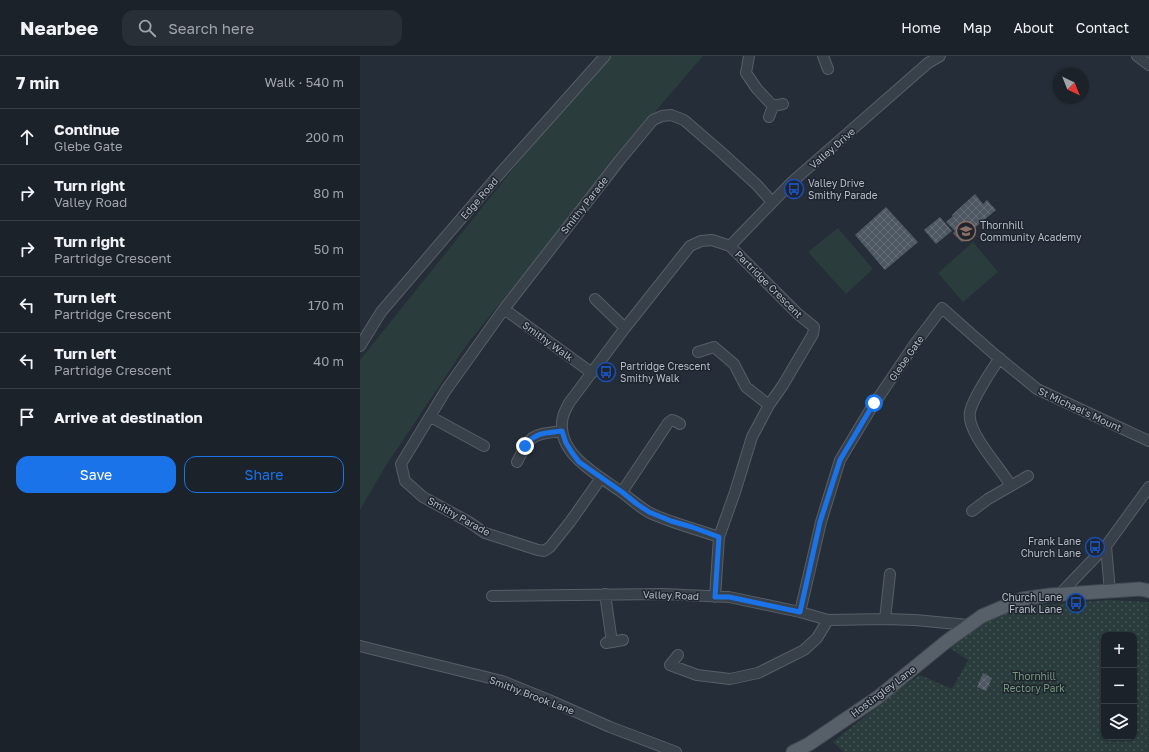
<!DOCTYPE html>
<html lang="en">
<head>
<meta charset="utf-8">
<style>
	body { margin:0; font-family:"Golos Text",sans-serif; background:#292f36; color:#f1f3f6 }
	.controls { position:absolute; right:12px; bottom:12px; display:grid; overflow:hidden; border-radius:8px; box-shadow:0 1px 3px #0004 }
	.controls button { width:36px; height:36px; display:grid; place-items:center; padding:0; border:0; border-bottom:1px solid #3a3f47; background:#1c222a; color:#f1f3f6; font:20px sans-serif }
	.compass { position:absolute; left:693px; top:12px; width:36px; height:36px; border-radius:50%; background:#1c222a; box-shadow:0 1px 3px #0004; rotate:137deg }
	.stop { position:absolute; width:12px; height:12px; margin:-9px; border:3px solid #1a73e8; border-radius:50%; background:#fff }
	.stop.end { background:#1a73e8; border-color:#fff; box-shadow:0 1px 4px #0008 }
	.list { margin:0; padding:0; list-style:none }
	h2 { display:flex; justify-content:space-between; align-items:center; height:52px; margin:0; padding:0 16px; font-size:17px }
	h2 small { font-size:13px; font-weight:400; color:#a0a4a8 }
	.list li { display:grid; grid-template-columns:26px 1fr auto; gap:12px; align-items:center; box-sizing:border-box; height:56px; padding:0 16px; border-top:1px solid #3a3f47 }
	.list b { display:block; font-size:15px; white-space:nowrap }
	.list p { margin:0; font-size:13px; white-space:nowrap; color:#a0a4a8 }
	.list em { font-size:13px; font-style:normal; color:#a0a4a8 }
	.actions { display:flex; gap:8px; padding:12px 16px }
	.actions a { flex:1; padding:9px 0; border:1px solid #1a73e8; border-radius:12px; text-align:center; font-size:14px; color:#1a73e8 }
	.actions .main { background:#1a73e8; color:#fff }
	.icon { flex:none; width:22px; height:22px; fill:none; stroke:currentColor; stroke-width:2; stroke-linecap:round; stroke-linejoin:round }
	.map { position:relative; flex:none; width:789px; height:696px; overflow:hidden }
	header { display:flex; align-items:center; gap:24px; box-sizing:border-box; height:56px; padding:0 20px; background:#1c222a; border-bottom:1px solid #3a3f47 }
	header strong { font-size:19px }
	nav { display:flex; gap:22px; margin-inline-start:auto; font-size:14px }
	.search { width:280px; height:36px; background:#292f36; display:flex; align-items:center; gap:10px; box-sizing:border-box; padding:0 14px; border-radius:12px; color:#a0a4a8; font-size:15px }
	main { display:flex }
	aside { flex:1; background:#1c222a }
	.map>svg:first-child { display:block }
</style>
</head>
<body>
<header>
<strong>Nearbee</strong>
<div class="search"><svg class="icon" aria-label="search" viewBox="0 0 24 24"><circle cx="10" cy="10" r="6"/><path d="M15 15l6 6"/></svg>Search here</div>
<nav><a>Home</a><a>Map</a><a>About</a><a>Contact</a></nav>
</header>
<main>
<aside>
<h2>7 min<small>Walk · 540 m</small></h2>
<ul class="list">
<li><svg class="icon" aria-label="ahead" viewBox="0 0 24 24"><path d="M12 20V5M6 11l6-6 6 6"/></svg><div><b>Continue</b><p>Glebe Gate</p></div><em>200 m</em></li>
<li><svg class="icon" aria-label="right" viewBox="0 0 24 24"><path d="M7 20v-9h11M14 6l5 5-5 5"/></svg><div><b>Turn right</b><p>Valley Road</p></div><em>80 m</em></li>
<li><svg class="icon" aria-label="right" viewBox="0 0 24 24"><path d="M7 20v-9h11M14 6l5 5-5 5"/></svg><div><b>Turn right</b><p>Partridge Crescent</p></div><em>50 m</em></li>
<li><svg class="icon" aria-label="left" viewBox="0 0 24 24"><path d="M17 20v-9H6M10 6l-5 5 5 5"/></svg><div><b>Turn left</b><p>Partridge Crescent</p></div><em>170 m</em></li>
<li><svg class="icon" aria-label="left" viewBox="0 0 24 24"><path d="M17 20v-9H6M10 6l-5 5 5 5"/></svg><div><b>Turn left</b><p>Partridge Crescent</p></div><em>40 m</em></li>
<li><svg class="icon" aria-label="arrive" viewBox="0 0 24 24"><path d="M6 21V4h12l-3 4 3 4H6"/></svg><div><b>Arrive at destination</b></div></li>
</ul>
<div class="actions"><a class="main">Save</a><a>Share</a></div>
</aside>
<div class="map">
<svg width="789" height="696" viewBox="0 0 789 696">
	<defs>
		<pattern id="park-dots" width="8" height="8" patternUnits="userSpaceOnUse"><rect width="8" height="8" fill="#2a3c3b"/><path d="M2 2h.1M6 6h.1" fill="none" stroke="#465656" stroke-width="1.8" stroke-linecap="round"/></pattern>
		<pattern id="building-cross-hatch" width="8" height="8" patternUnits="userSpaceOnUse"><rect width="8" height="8" fill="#4e5863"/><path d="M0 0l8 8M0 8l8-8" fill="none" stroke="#656e78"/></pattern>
	</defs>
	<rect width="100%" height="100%" fill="#252e38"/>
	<!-- green -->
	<path fill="#2a3c3b" d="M251,0h92l-86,100 -29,39 -120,148 -83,124 -25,43v-150l189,-236z
		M478,172l35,41 -27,25 -38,-42z
		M613,186l25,30 -35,30 -25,-29z"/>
	<!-- park -->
	<path fill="url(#park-dots)" fill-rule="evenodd" d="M748,544l41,2v150h-305l-11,-10 65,-52 22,-15 32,14 16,-29 -18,-12 36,-29 40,-13zM744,579h30v102h-30z"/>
	<!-- building -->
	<path fill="url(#building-cross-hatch)" d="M615,138l8,10 4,-4 9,10 -30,25 1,2 -5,5 -9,-9 2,-2 -9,-9 7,-6 -1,-1z
		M526,151l32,35 -33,28 -30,-35z
		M580,161l12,14 -16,13 -12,-14z
		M623,617l9,5 -6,13 -9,-4z"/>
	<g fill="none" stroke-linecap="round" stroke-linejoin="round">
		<!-- minor casing -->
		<g stroke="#575e67" stroke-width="12">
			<path id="minor" d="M389,0l-3,17 11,16 16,17 -4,11
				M463,0l5,13
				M777,0l12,9
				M413,50l10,-2
				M370,190l62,-64 136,-119 12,-7
				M235,243l30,29
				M144,253l88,64
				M0,290l21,-34 115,-134 109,-122
				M338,296l16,-5 20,17 12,23 23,18
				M640,302c-8,11 -28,42 -30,54 -4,20 31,56 41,74
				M71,361l53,29
				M157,406c14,-28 14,-27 45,-31
				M241,422l-31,44 -20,25 -6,4 -6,-1 -53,-17 -16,-11 -46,-25 -18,-16 -4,-17 45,-74 58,-81 115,-148 34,-41 9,-4 9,-1 13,5 37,32 36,33 15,17
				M262,436l46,-69 4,-3 3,1 5,3
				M612,455l16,-12 40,-23
				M746,490l4,46
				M245,538l7,48
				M699,539l47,-49 43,-59
				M132,540l171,-2 66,3 71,15 28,8 57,-1 30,1 53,5
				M355,541l4,-60 16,-45 17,-55 17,-32 14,-20 30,-51 1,-7 -16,-13 -68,-68 -18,-6 -11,1 -11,5 -65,82 -56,75c-3,6 -7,12 -7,20 -3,32 36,52 58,68 10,7 19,16 30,22 22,10 46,16 69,24
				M440,556l21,-90 19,-62 30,-50 44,-65 28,-37 52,46 43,35 112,52
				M525,563l5,-45
				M246,587l17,-3
				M0,590l142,35 47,19 61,27 66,25
				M318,599l-8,10 27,10 33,4 28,-6 46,-23 13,-12 11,-18"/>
		</g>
		<!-- major casing -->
		<g stroke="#424952" stroke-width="15">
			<path id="major" d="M433,696l16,-8 68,-46 70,-57 35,-25 40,-17 28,-4 90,-6 9,2"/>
		</g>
		<!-- minor -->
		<use href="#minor" stroke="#384049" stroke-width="10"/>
		<!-- major -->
		<use href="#major" stroke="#575f69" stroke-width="13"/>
	</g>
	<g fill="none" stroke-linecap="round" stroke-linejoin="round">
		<!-- route -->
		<path stroke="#1a73e8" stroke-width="5" d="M165,390c10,-14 21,-13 37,-15l4,12 7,11 6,8 43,30 15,12 12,8 22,9 21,6 27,10 -4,60h14l71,15 20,-90 20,-62 34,-57"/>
	</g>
	<!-- icons -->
	<defs>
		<g id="bus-ring" transform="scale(1)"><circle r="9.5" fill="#1e252e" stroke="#1a4fb4" stroke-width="1.5"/><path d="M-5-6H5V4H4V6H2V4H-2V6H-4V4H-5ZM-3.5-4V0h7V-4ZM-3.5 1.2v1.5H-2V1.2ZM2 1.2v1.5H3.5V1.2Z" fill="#1a4fb4"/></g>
		<g id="school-ring" transform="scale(1)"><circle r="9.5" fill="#1e252e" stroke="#8d6e63" stroke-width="1.5"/><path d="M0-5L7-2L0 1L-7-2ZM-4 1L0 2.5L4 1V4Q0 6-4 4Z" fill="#8d6e63"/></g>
	</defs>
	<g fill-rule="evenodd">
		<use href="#bus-ring" x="434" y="133"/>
		<use href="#school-ring" x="606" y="175"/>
		<use href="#bus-ring" x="246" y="316"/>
		<use href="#bus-ring" x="735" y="491"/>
		<use href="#bus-ring" x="716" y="547"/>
	</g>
	<g text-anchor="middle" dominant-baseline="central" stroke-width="3" stroke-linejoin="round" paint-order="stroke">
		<!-- street labels -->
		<g font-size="10" fill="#b4bbc4" stroke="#1e252e">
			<text transform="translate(472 92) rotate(-41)">Valley Drive</text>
			<text transform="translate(119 142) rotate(-49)">Edge Road</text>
			<text transform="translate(224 149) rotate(-52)">Smithy Parade</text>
			<text transform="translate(409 228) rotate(45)">Partridge Crescent</text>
			<text transform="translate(188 285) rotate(36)">Smithy Walk</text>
			<text transform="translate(546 302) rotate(-55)">Glebe Gate</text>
			<text transform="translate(720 353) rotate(25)">St Michael's Mount</text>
			<text transform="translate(99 460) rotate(29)">Smithy Parade</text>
			<text transform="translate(311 539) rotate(2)">Valley Road</text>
			<text transform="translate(523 635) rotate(-37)">Hostingley Lane</text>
			<text transform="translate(172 639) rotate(21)">Smithy Brook Lane</text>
		</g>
		<!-- poi labels -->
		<g font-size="10" fill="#b4bbc4" stroke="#1e252e" text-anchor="start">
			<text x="448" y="127">Valley Drive<tspan x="448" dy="12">Smithy Parade</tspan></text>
			<text x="620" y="169">Thornhill<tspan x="620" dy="12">Community Academy</tspan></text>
			<text x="260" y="310">Partridge Crescent<tspan x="260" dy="12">Smithy Walk</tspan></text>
			<text x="721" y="485" text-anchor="end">Frank Lane<tspan x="721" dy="12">Church Lane</tspan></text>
			<text x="702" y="541" text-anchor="end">Church Lane<tspan x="702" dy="12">Frank Lane</tspan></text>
		</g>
		<!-- park labels -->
		<g font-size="10" fill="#75987c" stroke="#1e252e">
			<text x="674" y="620">Thornhill<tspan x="674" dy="12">Rectory Park</tspan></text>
		</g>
	</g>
</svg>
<div class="controls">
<button>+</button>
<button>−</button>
<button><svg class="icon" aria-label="layers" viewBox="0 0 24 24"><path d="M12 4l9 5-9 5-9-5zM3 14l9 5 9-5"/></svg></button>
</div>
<svg class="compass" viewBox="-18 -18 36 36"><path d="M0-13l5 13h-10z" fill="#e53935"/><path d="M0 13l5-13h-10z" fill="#a0a4a8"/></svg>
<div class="stop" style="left:514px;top:347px"></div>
<div class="stop end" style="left:165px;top:390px"></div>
</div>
</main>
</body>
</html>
